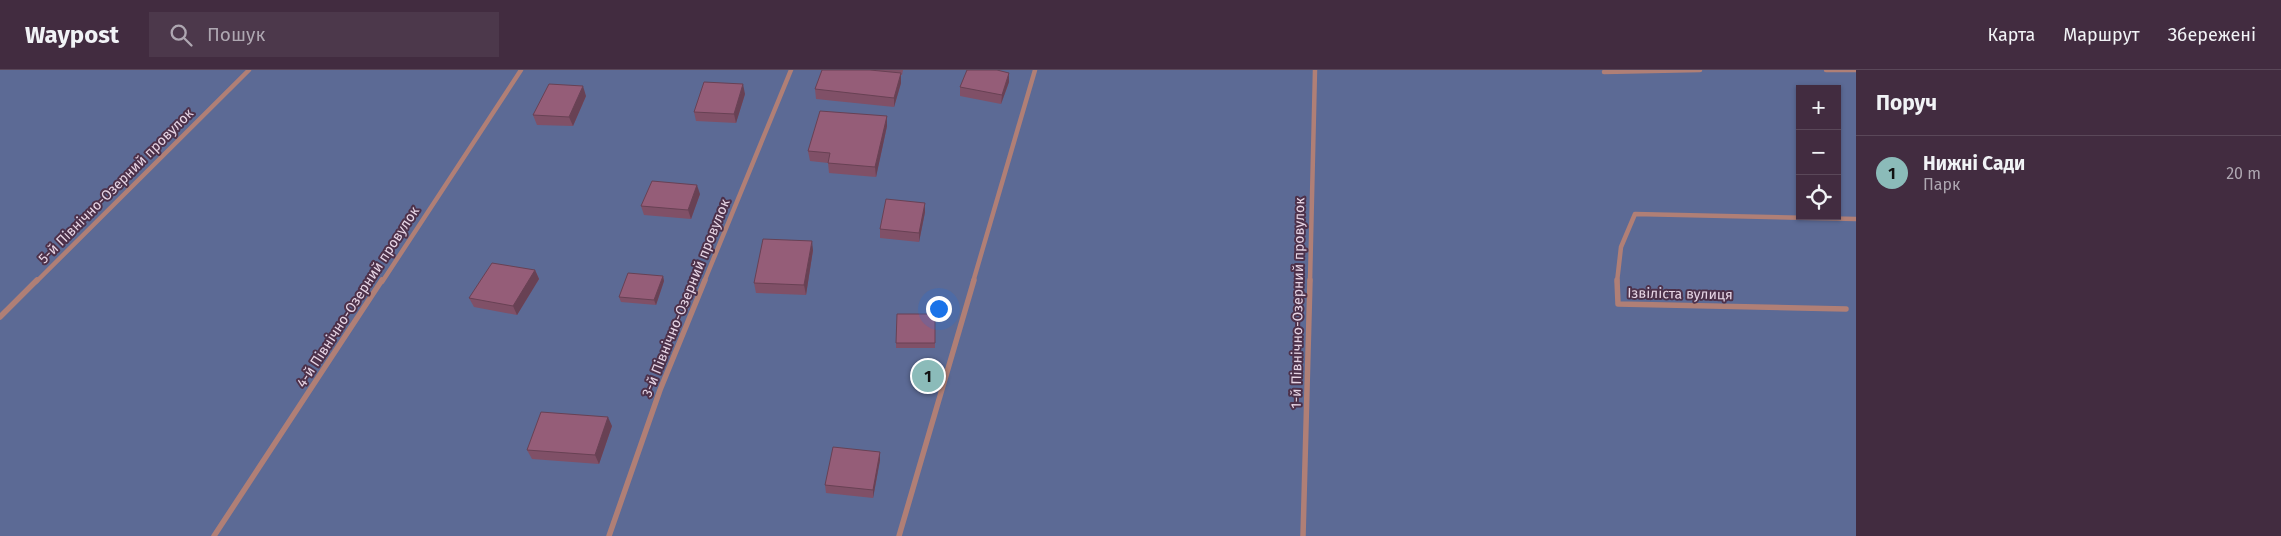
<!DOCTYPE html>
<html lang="uk">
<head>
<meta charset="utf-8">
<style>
	body { margin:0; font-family:"Fira Sans",sans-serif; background:#4c384b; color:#f1f3f6 }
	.controls { position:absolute; right:15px; top:15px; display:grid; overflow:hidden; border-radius:0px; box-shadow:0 1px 4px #0004 }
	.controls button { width:45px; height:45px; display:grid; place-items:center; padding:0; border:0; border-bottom:1px solid #5a4859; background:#422c40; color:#f1f3f6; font:25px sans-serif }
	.you { position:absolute; left:938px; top:238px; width:18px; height:18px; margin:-12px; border:4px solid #fff; border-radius:50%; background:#1a73e8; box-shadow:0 0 0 8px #1a73e833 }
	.badge { display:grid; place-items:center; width:32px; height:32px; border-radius:50%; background:#8bbbb9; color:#111; font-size:16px; font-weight:700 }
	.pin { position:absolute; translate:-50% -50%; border:2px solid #fff; box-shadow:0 1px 5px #0006 }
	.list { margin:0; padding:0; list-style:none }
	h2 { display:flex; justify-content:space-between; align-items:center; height:65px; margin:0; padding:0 20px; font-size:21px }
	h2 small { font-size:16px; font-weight:400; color:#aea7b1 }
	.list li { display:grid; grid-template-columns:32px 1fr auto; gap:15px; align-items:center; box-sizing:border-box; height:75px; padding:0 20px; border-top:1px solid #5a4859 }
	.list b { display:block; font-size:19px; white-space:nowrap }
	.list p { margin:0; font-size:16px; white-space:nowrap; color:#aea7b1 }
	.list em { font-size:16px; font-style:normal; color:#aea7b1 }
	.icon { flex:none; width:28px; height:28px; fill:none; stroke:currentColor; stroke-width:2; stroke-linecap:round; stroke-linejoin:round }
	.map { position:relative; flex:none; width:1856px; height:466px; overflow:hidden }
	header { display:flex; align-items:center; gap:30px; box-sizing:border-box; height:70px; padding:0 25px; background:#422c40; border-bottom:1px solid #5a4859 }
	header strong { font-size:24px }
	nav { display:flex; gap:28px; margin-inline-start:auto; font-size:18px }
	.search { width:350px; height:45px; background:#4c384b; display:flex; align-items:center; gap:12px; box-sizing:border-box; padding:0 18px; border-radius:0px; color:#aea7b1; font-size:19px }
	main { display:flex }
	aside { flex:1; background:#422c40 }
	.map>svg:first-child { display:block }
</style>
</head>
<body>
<header>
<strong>Waypost</strong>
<div class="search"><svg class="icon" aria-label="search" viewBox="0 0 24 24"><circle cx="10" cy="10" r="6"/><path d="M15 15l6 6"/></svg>Пошук</div>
<nav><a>Карта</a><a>Маршрут</a><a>Збережені</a></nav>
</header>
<main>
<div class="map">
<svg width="1856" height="466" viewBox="0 0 1856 466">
	<rect width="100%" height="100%" fill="#583b55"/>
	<!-- green -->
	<path fill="#5c6a95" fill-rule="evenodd" d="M0,0h1856v466h-1856zM1800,19h37v127h-37z"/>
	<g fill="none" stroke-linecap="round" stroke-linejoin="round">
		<!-- minor-far1 -->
		<path stroke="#b07f76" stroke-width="4.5" d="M1826,0h30
			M1604,2l96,-2
			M36,212l213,-212
			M382,212l139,-212
			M704,212l87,-212
			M973,212l62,-212
			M1310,212l5,-212
			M1617,212l4,-35 14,-33 221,5"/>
		<!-- minor -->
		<path stroke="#b07f76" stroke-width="5.5" d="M1617,210l1,24 228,5
			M0,247l37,-37
			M214,466l168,-256
			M609,466l51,-146 45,-110
			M899,466l75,-256
			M1303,466l7,-256"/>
	</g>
	<!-- wall -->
	<path fill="#805067" d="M822,0h81l-1,5h-1v8l-7,24 -78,-8 -1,-10z
		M1009,3v9l-8,22 -41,-8v-9z
		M745,24l-9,29 -40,-2 -2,-9z
		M586,26l-13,30 -36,-1 -4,-10z
		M887,46v10l-11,51 -47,-4 -1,-10 -18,-2 -2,-10z
		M700,124l-9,25 -47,-4 -3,-9z
		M925,133v9l-6,30 -39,-4v-9z
		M813,180l-7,45 -50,-2 -2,-10z
		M535,200l4,9 -22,36 -43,-8 -5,-9z
		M663,206l1,5 -8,24 -35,-3 -2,-5z
		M935,244v34h-39v-5z
		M612,356l-13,38 -67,-5 -5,-9z
		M880,382v8l-7,38 -47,-5 -1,-8z"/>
	<!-- shaded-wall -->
	<path fill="#684154" d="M901,3v10l-7,24v-9z
		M1009,3v9l-8,22 1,-9z
		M743,14l2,10 -9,29 -2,-9z
		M583,16l3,10 -13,30 -4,-9z
		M887,46v10l-11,51 -1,-10z
		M697,115l3,9 -9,25 -3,-9z
		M925,133v9l-6,30v-9z
		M812,171l1,9 -7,45 -2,-10z
		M535,200l4,9 -22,36 -4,-9z
		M663,206l1,5 -8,24 -2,-5z
		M608,347l4,9 -13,38 -4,-9z
		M880,382v8l-7,38v-8z"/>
	<!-- building -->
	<path fill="#955d78" stroke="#684154" d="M822,0h48l31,3 -7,25 -79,-9z
		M967,0h30l12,3 -7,22 -42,-8z
		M704,12l39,2 -9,30 -40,-2z
		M549,14l34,2 -14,31 -36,-2z
		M820,41l67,5 -12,51 -47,-4 2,-10 -22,-2z
		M652,111l45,4 -9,25 -47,-4z
		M886,129l39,4 -6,30 -39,-4z
		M763,169l49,2 -8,44 -50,-2z
		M492,193l43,7 -22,36 -44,-8z
		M628,203l35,3 -9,24 -35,-3z
		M897,244h38v29h-39z
		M541,342l67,5 -13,38 -68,-5z
		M833,377l47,5 -7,38 -48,-5z"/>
	<g text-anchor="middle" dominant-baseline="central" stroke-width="4" stroke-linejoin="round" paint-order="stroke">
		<!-- street labels -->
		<g font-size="14" fill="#e7d5e5" stroke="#4d314a">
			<text transform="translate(116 116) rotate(-45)">5-й Північно-Озерний провулок</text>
			<text transform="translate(1680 224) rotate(1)">Ізвіліста вулиця</text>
			<text transform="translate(358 227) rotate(-57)">4-й Північно-Озерний провулок</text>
			<text transform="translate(686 228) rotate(-68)">3-й Північно-Озерний провулок</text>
			<text transform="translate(1298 233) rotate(-89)">1-й Північно-Озерний провулок</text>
		</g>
	</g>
</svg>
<div class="controls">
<button>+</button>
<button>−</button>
<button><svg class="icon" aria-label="locate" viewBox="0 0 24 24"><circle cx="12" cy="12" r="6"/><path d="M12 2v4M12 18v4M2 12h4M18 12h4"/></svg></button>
</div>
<div class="you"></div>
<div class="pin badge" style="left:928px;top:306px">1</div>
</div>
<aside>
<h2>Поруч<small></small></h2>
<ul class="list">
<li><span class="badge">1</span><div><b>Нижні Сади</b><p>Парк</p></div><em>20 m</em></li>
</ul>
</aside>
</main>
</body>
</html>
